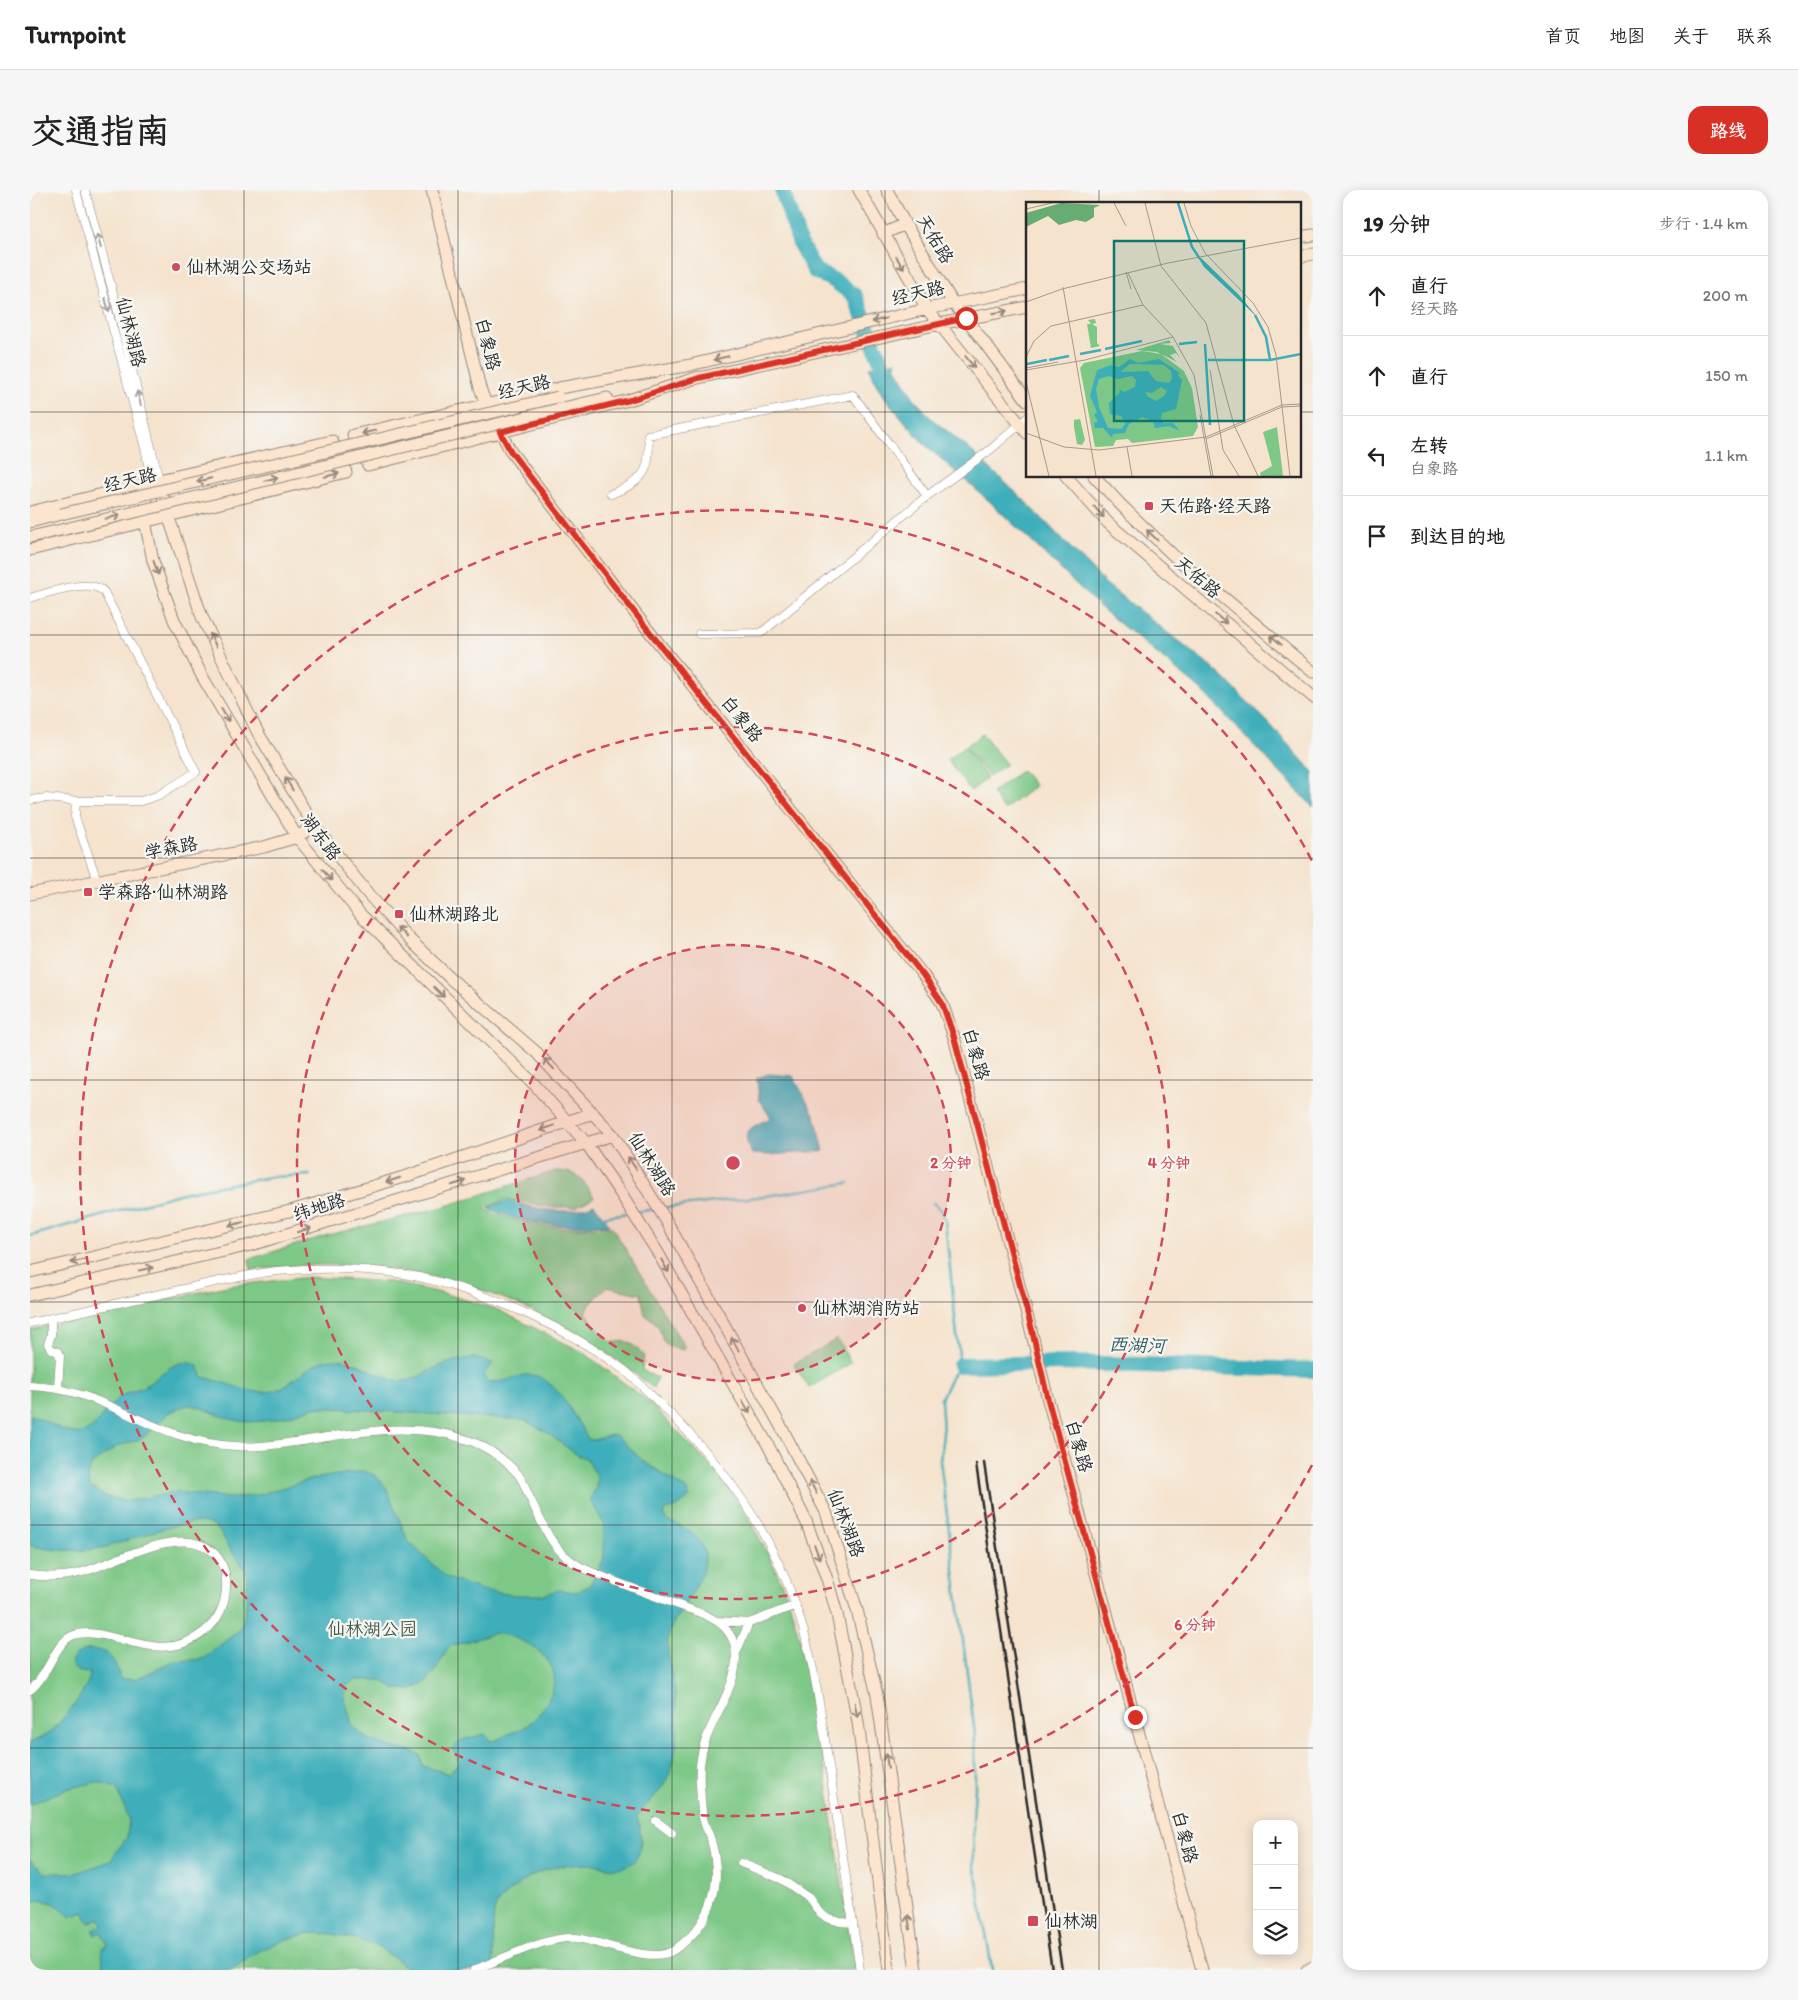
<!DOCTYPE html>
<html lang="zh">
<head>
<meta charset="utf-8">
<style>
	body { margin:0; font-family:Itim,"LXGW WenKai TC",sans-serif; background:#f6f6f6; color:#222 }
	.controls { position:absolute; right:15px; bottom:15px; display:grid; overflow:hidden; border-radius:10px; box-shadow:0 2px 12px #0003 }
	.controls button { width:45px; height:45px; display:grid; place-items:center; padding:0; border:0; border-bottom:1px solid #e0e0e0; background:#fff; color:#222; font:25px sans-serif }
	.stop { position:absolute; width:15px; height:15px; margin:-11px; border:4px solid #d93025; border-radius:50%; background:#fff }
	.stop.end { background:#d93025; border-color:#fff; box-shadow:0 1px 5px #0008 }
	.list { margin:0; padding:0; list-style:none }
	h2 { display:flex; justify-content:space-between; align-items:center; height:65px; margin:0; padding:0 20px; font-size:21px }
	h2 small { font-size:16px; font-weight:400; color:#767676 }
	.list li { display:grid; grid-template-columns:32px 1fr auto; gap:15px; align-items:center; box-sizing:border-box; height:80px; padding:0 20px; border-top:1px solid #e0e0e0 }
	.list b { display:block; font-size:19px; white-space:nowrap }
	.list p { margin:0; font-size:16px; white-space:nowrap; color:#767676 }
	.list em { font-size:16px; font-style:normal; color:#767676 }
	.icon { flex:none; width:28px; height:28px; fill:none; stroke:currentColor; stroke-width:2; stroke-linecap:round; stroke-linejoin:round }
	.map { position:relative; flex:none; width:1283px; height:1780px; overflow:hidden; border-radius:15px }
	header { display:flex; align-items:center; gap:30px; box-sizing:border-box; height:70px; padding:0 25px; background:#fff; border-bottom:1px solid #e0e0e0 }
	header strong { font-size:24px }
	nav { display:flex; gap:28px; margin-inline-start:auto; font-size:18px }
	.intro { display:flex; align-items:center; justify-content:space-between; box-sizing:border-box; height:120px; padding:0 30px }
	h1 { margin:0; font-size:35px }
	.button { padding:12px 22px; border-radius:15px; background:#d93025; color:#fff; font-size:18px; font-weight:700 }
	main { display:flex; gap:30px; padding:0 30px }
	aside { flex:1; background:#fff; border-radius:15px; box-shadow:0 2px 12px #0003 }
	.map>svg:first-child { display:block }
</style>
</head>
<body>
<header>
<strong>Turnpoint</strong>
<nav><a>首页</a><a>地图</a><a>关于</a><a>联系</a></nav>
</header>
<div class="intro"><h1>交通指南</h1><a class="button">路线</a></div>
<main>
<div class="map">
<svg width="1283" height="1780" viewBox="0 0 1283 1780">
	<rect width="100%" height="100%" fill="#f6f6f2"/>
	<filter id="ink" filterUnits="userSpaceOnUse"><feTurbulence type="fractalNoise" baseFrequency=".02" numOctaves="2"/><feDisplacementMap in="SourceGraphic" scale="10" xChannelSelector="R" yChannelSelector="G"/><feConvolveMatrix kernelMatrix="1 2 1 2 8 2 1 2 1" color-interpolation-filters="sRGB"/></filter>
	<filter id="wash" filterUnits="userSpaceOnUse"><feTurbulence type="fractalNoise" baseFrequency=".0096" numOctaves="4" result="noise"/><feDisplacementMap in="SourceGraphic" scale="20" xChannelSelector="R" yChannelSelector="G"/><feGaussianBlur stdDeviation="1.12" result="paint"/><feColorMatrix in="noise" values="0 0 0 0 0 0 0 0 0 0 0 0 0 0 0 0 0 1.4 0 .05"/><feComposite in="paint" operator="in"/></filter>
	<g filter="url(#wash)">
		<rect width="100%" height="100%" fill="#f5e3cd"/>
		<!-- green -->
		<path fill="#7dc886" stroke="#547a58" d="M952,544l24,30 -17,13 -24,-30z
			M934,557l23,31 -16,13 -24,-31z
			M992,580l13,16 -31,24 -12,-17z
			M525,981c24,0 26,7 39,26l-18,10h-25l-45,-8 -22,10c48,20 77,20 128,18l72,119 -1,4 -13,-3 -7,-6c-3,-14 -6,-19 -18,-26l-4,-21 -35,-7 -19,21 -2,6 4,2c2,6 17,24 23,26 5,1 11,-2 16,0 6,3 11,9 16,13l-2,15 15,8 -4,10c-84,-70 -183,-114 -292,-122 -37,-3 -74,0 -110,4l-2,-11 79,-24 115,-28z
			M279,1087l81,5 56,12 50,15 87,43 65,49 71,74 29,42 22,41 19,42 13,48 18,89 35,233h-825v-640l197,-44z
			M807,1149l14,24 -42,25 -15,-24z"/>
		<!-- water -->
		<path fill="#3eaeba" stroke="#346c72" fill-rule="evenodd" d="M866,171v7l19,32 17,19 34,27 58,54 82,84 115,91 45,45 47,52v35l-113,-118 -98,-80 -113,-108 -66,-58 -34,-40 -13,-19 -7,-17z
			M739,884l24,2 22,40 9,35 -55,4 -17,-1c-13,-24 -1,-27 19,-36l-12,-18 -2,-22z
			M478,1010c27,9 60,17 86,4l16,21c-45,2 -81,2 -122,-17z
			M444,1168l19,5 -9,11v4l4,4c5,-1 11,0 16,-1 9,-2 17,-7 26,-6 26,1 46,45 59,65 10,0 16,-5 27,-5l26,25 45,30 2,8 -12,9 -12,3 -2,5 3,5c13,5 33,13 38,29 8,27 -26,58 -34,82 -5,15 0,31 2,45 6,32 10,81 -8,108 -7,12 -19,22 -27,32 6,22 9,52 -23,52 -8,0 -15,-4 -22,-4 -18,0 -41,2 -57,10 -5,2 -11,7 -16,10 -8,6 -20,15 -24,25 -3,8 -1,50 -1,61h-84l-31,-23 -23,-8 -25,-5 -20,-1 -24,6 -28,12 -28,19h-128l-1,-22 6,-3 -7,-13 -6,3 -2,-5 9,-5 -3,-7 -10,5 -6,-11 -13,5c-13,-14 -21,-18 -40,-16v-41l15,13h31l34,-12 17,-24 2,-18 -12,-30 -20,-7 -30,7 -37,15v-61c6,-3 12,-6 18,-9 11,-9 43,-47 42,-61 -3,0 -9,-1 -12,-2 -25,-13 33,-45 42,8h15l41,-18 27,-2 36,-29c8,-11 9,-42 7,-56 -2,-10 -10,-16 -16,-25 -7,-10 -8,-20 -21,-25 -21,-8 -80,17 -103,23 -21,5 -56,5 -76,-2v-130c16,4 34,20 51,18 13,-1 27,-28 39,-36 8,-6 20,-7 28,-13 16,-11 30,-29 50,-18l5,11c21,4 41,16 63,15 25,-1 41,-32 67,-33 22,-1 45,18 65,22 14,2 27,-9 39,-14 12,-5 24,-8 37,-9zM157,1215c17,1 24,8 40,13 29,10 61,-2 88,-11l209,13 22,12 30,22 11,5 10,18 -1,10 -6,13 14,24v35l-14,26 -13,7 -19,-2 -14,5h-31l-31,-5 -35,-12 -39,-37 -22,-54 -11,-12 -12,-4 -51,8 -54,16 -26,3 -56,-6 -48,9 -21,-4 -17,-10 -3,-13 5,-10 24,-17 22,-7 12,-8 18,-19zM465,1443c20,3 40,11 53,28 17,22 -5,53 -23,66 -4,3 -10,4 -14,6 -9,3 -12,8 -21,8l-5,-7 -23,6 -9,8 6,15 -10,11 -26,-8 -3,-11c-21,-9 -50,-8 -65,-27 -3,-3 -5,-10 -6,-14 -3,-10 -5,-17 -4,-27l10,-7h26l14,9 15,1 14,-6 10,-11 15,-26z"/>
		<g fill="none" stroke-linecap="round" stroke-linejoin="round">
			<!-- stream -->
			<path stroke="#3eaeba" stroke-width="2.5" d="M903,1013l8,7 4,10 15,145 -7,9 -12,24 2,36 -3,26 35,275v53l-2,32 1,43 18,107
				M634,1018l102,-12 83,-13
				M606,1022l20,-3
				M572,1027l26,-4
				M0,1046l156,-44 85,-15 39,-2"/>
			<!-- river -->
			<path stroke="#3eaeba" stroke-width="16" d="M752,0l18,54 15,27 20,10 20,15 35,89
				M930,1175l108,-2 245,7"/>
		</g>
	</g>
	<g filter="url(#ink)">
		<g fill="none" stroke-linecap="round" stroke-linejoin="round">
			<!-- street casing -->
			<g stroke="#90877c" stroke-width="9">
				<path id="street" d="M46,0l70,262 3,18 -1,12
					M55,0l31,114 43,176
					M581,304c34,-14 40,-22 37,-59l205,-40 74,101
					M0,408c18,-5 61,-21 74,-6l92,180 -37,23 -18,6h-65l-30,-3 -16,2
					M669,444l62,-1 166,-137 63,-46 37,-32
					M46,611l-1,16 22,63
					M21,1128v17l-3,9 3,5 7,3 2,4 -2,32
					M0,1133c48,-11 97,-22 145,-32 34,-8 68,-16 102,-20 44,-4 98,-3 142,6 70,16 147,50 205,93 13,10 25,23 37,35 59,56 106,119 133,196 20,54 27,114 36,171 10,66 20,132 30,198
					M0,1196c62,2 97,33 152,50 17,6 36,9 53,10 23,2 45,-2 67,-5 56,-9 112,-20 166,-1 20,7 36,19 50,34 4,5 7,12 9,18 15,29 23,59 54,75 32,15 67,26 100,39 14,5 31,10 42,20 5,5 9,11 11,17 10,35 -21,71 -30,102 -4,13 -5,26 -4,40 1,11 1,23 3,33 2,9 7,17 9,26 11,42 -1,81 -38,106 -22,15 -73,-9 -98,-12 -27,-3 -76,22 -102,32
					M0,1385c16,2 34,2 49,-2 35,-9 101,-50 133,-22 11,10 15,23 14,38 -1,16 -8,32 -21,42 -31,25 -58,15 -93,6 -12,-3 -26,-6 -38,-2 -19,6 -26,42 -44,55
					M687,1431l32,2 47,-18
					M707,1461l12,-28
					M626,1631l16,12
					M711,1673l40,16 28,19 10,14 8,6 13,4 13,1"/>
			</g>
			<!-- secondary casing -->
			<g stroke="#90877c" stroke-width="13">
				<path id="secondary" d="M402,0l48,198 6,16 25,48 134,174 278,349 19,28 12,34 77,293 17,70 57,206 97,364
					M829,0l68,119 100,124
					M857,0l18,34 48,79 13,15 61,82
					M853,44l22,-10
					M1269,47l14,-2
					M1269,67l14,-3
					M661,175l-132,23 -206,47 15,30 261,-65 70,-23
					M656,176l241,-57 100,-20
					M664,189l245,-55 88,-17
					M533,218l44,-10
					M1036,286l42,47 205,174
					M1064,286l27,29 54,52 138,115
					M129,290l9,35 34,102 55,114 57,95 55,69 40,44 42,40 85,73 77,83 54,87 117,210 42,80 31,98 20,85 39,275
					M118,292l-3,39 8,40 21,59 28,56 95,161 64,78 174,170 51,58 35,51 37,59 110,192 38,76 22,61 9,32 21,108 31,248
					M0,322l129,-32 173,-39 14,31 -316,78
					M0,332l31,-8
					M0,347l35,-8
					M0,704l234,-47 33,-10 17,-11
					M0,1082l264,-62 116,-35 183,-62
					M0,1105l221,-50 362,-110
					M1277,1780l6,-3"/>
			</g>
			<!-- street -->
			<use href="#street" stroke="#fff" stroke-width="8"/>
			<!-- secondary -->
			<use href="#secondary" stroke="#fce5cf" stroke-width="11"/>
			<!-- rail -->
			<path stroke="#2b2b2b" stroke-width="2.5" d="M954,1273l78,507
				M946,1274l76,506"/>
			<!-- secondary-bridge casing -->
			<g stroke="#90877c" stroke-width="13" stroke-linecap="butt">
				<path id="secondary-bridge" d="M31,324l497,-117
					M35,339l498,-121"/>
			</g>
			<!-- secondary-bridge -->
			<use href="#secondary-bridge" stroke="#fce5cf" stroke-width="11"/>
		</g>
		<!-- one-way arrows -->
		<defs><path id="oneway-shaft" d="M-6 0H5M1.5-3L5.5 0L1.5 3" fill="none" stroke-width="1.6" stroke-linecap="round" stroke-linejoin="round" transform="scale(1.25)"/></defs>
		<g stroke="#a0a0a0">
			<use href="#oneway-shaft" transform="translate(69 51) rotate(-105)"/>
			<use href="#oneway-shaft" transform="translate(77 115) rotate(76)"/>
			<use href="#oneway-shaft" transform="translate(109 208) rotate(-104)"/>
		</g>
		<g stroke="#94887d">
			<use href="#oneway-shaft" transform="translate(870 73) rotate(60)"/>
			<use href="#oneway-shaft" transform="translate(970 122) rotate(-10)"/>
			<use href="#oneway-shaft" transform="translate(849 130) rotate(167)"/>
			<use href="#oneway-shaft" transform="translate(691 168) rotate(167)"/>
			<use href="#oneway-shaft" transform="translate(940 172) rotate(52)"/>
			<use href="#oneway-shaft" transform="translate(339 242) rotate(167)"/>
			<use href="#oneway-shaft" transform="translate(302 285) rotate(-14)"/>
			<use href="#oneway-shaft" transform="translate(241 289) rotate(-14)"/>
			<use href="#oneway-shaft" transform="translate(174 290) rotate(167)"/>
			<use href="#oneway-shaft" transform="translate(1069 322) rotate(48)"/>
			<use href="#oneway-shaft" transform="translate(83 327) rotate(-14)"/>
			<use href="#oneway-shaft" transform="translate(1122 345) rotate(-136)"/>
			<use href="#oneway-shaft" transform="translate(126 378) rotate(70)"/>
			<use href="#oneway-shaft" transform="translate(1191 429) rotate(39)"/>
			<use href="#oneway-shaft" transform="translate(183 450) rotate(-115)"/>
			<use href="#oneway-shaft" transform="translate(1246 450) rotate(-140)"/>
			<use href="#oneway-shaft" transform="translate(195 525) rotate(60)"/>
			<use href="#oneway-shaft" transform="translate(259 594) rotate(-121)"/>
			<use href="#oneway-shaft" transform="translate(297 685) rotate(50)"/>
			<use href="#oneway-shaft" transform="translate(372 742) rotate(-132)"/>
			<use href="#oneway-shaft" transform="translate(409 802) rotate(44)"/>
			<use href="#oneway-shaft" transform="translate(519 874) rotate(-134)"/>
			<use href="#oneway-shaft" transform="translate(517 938) rotate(161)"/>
			<use href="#oneway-shaft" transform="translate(602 973) rotate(-123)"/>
			<use href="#oneway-shaft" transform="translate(363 990) rotate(162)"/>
			<use href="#oneway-shaft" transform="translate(429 993) rotate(-18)"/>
			<use href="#oneway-shaft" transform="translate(206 1034) rotate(166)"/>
			<use href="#oneway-shaft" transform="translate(274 1040) rotate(-17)"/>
			<use href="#oneway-shaft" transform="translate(48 1071) rotate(167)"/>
			<use href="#oneway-shaft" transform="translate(635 1076) rotate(60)"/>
			<use href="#oneway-shaft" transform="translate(116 1079) rotate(-12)"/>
			<use href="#oneway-shaft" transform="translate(705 1154) rotate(-119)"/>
			<use href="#oneway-shaft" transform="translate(716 1217) rotate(60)"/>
			<use href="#oneway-shaft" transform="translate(783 1297) rotate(-118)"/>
			<use href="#oneway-shaft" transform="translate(787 1362) rotate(70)"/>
			<use href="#oneway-shaft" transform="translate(826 1520) rotate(80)"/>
			<use href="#oneway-shaft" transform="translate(857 1571) rotate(-98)"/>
			<use href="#oneway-shaft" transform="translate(879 1732) rotate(-98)"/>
		</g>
	</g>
	<g fill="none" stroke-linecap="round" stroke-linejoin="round" filter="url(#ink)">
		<!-- route -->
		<path stroke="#d93025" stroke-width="6" d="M936,128l-267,60 -69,22 -130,32 11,20 134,174 278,349 19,28 12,34 78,293 16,70 87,317"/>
	</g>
	<!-- grid -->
	<path fill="none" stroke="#2b2b2b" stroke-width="1" stroke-opacity="0.55" d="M214,0v1780M428,0v1780M642,0v1780M855,0v1780M1069,0v14M0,222h997M1269,222h14M1069,286v1494M0,445h1283M0,668h1283M0,890h1283M0,1112h1283M0,1335h1283M0,1558h1283"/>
	<!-- distance rings -->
	<circle cx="703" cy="973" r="218" fill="#d1495b" fill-opacity=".12"/>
	<g fill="none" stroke="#d1495b" stroke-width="2.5" stroke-dasharray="9 6">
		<circle cx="703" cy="973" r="218"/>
		<circle cx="703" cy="973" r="436"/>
		<path d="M1282 1275A653 653 0 1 1 1282 671"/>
	</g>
	<!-- markers -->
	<g fill="#d1495b" stroke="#f6f6f2" stroke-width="2">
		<circle cx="146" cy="77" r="5"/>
		<rect x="1114" y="311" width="10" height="10" rx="2.5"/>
		<rect x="53" y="697" width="10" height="10" rx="2.5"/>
		<rect x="364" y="719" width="10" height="10" rx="2.5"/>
		<circle cx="772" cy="1118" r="5"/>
		<rect x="997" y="1725" width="12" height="12" rx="2.5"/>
	</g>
	<g text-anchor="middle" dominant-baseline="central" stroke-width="4.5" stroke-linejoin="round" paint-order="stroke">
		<!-- street labels -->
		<g font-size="18" fill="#2b2b2b" stroke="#f6f6f2">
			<text transform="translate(905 49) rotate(59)">天佑路</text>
			<text transform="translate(888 103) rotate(-13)">经天路</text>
			<text transform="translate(101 142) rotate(76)">仙林湖路</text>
			<text transform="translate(458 154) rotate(76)">白象路</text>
			<text transform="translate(494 197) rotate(-13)">经天路</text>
			<text transform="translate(100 290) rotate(-13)">经天路</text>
			<text transform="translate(1168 387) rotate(40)">天佑路</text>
			<text transform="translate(712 529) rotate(51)">白象路</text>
			<text transform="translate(291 647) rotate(53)">湖东路</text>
			<text transform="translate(141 658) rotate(-11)">学森路</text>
			<text transform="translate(946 864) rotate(74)">白象路</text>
			<text transform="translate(622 974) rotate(58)">仙林湖路</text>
			<text transform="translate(289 1017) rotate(-17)">纬地路</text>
			<text transform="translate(1049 1256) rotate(74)">白象路</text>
			<text transform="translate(816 1333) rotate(69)">仙林湖路</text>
			<text transform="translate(1155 1647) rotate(75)">白象路</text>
		</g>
		<!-- poi labels -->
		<g font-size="18" fill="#2b2b2b" stroke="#f6f6f2" text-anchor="start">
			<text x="156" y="77">仙林湖公交场站</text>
			<text x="1129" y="316">天佑路·经天路</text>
			<text x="68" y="702">学森路·仙林湖路</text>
			<text x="379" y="724">仙林湖路北</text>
			<text x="782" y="1118">仙林湖消防站</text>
			<text x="1014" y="1731">仙林湖</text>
		</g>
		<!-- park labels -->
		<g font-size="18" fill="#445a46" stroke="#f6f6f2">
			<text x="342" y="1439">仙林湖公园</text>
		</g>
		<!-- water labels -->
		<g font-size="19" font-style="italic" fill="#335f64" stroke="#f6f6f2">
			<text transform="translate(1107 1155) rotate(2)">西湖河</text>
		</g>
	</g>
	<!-- overview -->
	<g transform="translate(996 12)">
		<rect width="275" height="275" fill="#f5e3cd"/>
		<path d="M69,117l1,4 -4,1 5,3v16l3,3 -9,2 -4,-24h4l-3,-4zM143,138l2,3 -11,1 13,2 7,12 -4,-5 -6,2 7,7 -20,-10 -21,-2zM116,149l19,3 23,17 8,17 6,39 -5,9 -61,7 -4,-4 -12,1 -3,6 -18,1 -15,-79 4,-5zM54,217l5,21 -3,5 -5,-1 -3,-17v-7zM251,225l6,49h-22l-1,-3 12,-7 -9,-34z" fill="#7dc886"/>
		<path d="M35,1l39,2 -6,3v9l-8,5 -10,-2 -17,5 -11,-9 -22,11v-14z" fill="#66ac73"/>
		<path d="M175,56l38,37 19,23 -54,-51 -5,-8zM104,157l8,4 21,-4 21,14 -2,2 4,5 -6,29 -14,4 -1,7 2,3h10l7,8 -11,-5 -14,2 -2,-7 -11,-4 -13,7 -4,9 -12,1 -1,4 -9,-10h-8l-1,-5 4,-2 -4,-6 3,-3 -7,-16 7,-26 14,-5 8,2zM104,162l34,1 7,6 1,8 -3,4 -13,-2 -8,-10 -28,1zM83,174l9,3 14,-3 4,4 -1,7 -11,5 -5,-3 1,3 -11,11 1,11 11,2 4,8 -4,5 -13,-1 -9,-21 -3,-18 3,-10zM135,185l6,4 -3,5 -8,5 -9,-5 -1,-4 6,1z" fill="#3eaeba" fill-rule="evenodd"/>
		<path fill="none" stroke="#3eaeba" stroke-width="2.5" d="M152,1l14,44 8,12M229,113l11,22 4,23M153,142l18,-2M179,142l5,81M79,147l37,-8M54,152l21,-4M23,158l20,-4M182,158h62l31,-6M1,162l20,-4"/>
		<path fill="none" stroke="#a4998c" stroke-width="1" d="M88,1l12,23M119,1l16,63 45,57 28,102 24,51M158,1l7,23 14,27 48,50 15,24 8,28 14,121M0,7l26,-6M100,70l5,17M102,71l15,32 30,32 21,38 19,101M37,85l33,189M0,100l36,-13 106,-26 133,-25M0,155l8,-16 17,-15 92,-21M0,166l32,-6M0,168l59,-10 88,-23M184,168l13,80 16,26M0,180l23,94M174,213l11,61M0,231l38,14 35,3 107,-13 76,-32 19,-1M180,237l76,-32 19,-1M101,245l5,29"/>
		<path fill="#0f766e" fill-opacity="0.15" stroke="#0f766e" stroke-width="2.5" d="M88,39h130v180h-130z"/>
		<rect width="275" height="275" fill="none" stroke="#2b2b2b" stroke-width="2.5"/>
	</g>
	<circle cx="703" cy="973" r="8" fill="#d1495b" stroke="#f6f6f2" stroke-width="2.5"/>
	<g font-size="15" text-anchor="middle" font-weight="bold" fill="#d1495b" stroke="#f6f6f2" stroke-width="4.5" stroke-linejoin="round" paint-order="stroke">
		<text x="921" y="978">2 分钟</text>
		<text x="1139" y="978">4 分钟</text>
		<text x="1165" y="1440">6 分钟</text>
	</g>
</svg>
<div class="controls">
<button>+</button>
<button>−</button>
<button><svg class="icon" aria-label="layers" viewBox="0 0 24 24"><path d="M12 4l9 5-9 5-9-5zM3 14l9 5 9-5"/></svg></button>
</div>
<div class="stop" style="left:936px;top:128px"></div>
<div class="stop end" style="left:1105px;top:1527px"></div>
</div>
<aside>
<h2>19 分钟<small>步行 · 1.4 km</small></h2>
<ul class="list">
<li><svg class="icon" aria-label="ahead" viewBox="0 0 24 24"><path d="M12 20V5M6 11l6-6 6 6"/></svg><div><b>直行</b><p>经天路</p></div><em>200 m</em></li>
<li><svg class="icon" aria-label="ahead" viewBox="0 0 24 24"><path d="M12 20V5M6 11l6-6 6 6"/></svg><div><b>直行</b></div><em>150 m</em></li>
<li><svg class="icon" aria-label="left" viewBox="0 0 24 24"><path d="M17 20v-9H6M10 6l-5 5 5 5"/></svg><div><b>左转</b><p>白象路</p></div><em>1.1 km</em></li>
<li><svg class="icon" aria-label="arrive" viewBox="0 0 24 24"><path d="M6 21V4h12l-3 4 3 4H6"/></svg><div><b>到达目的地</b></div></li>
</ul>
</aside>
</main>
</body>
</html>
